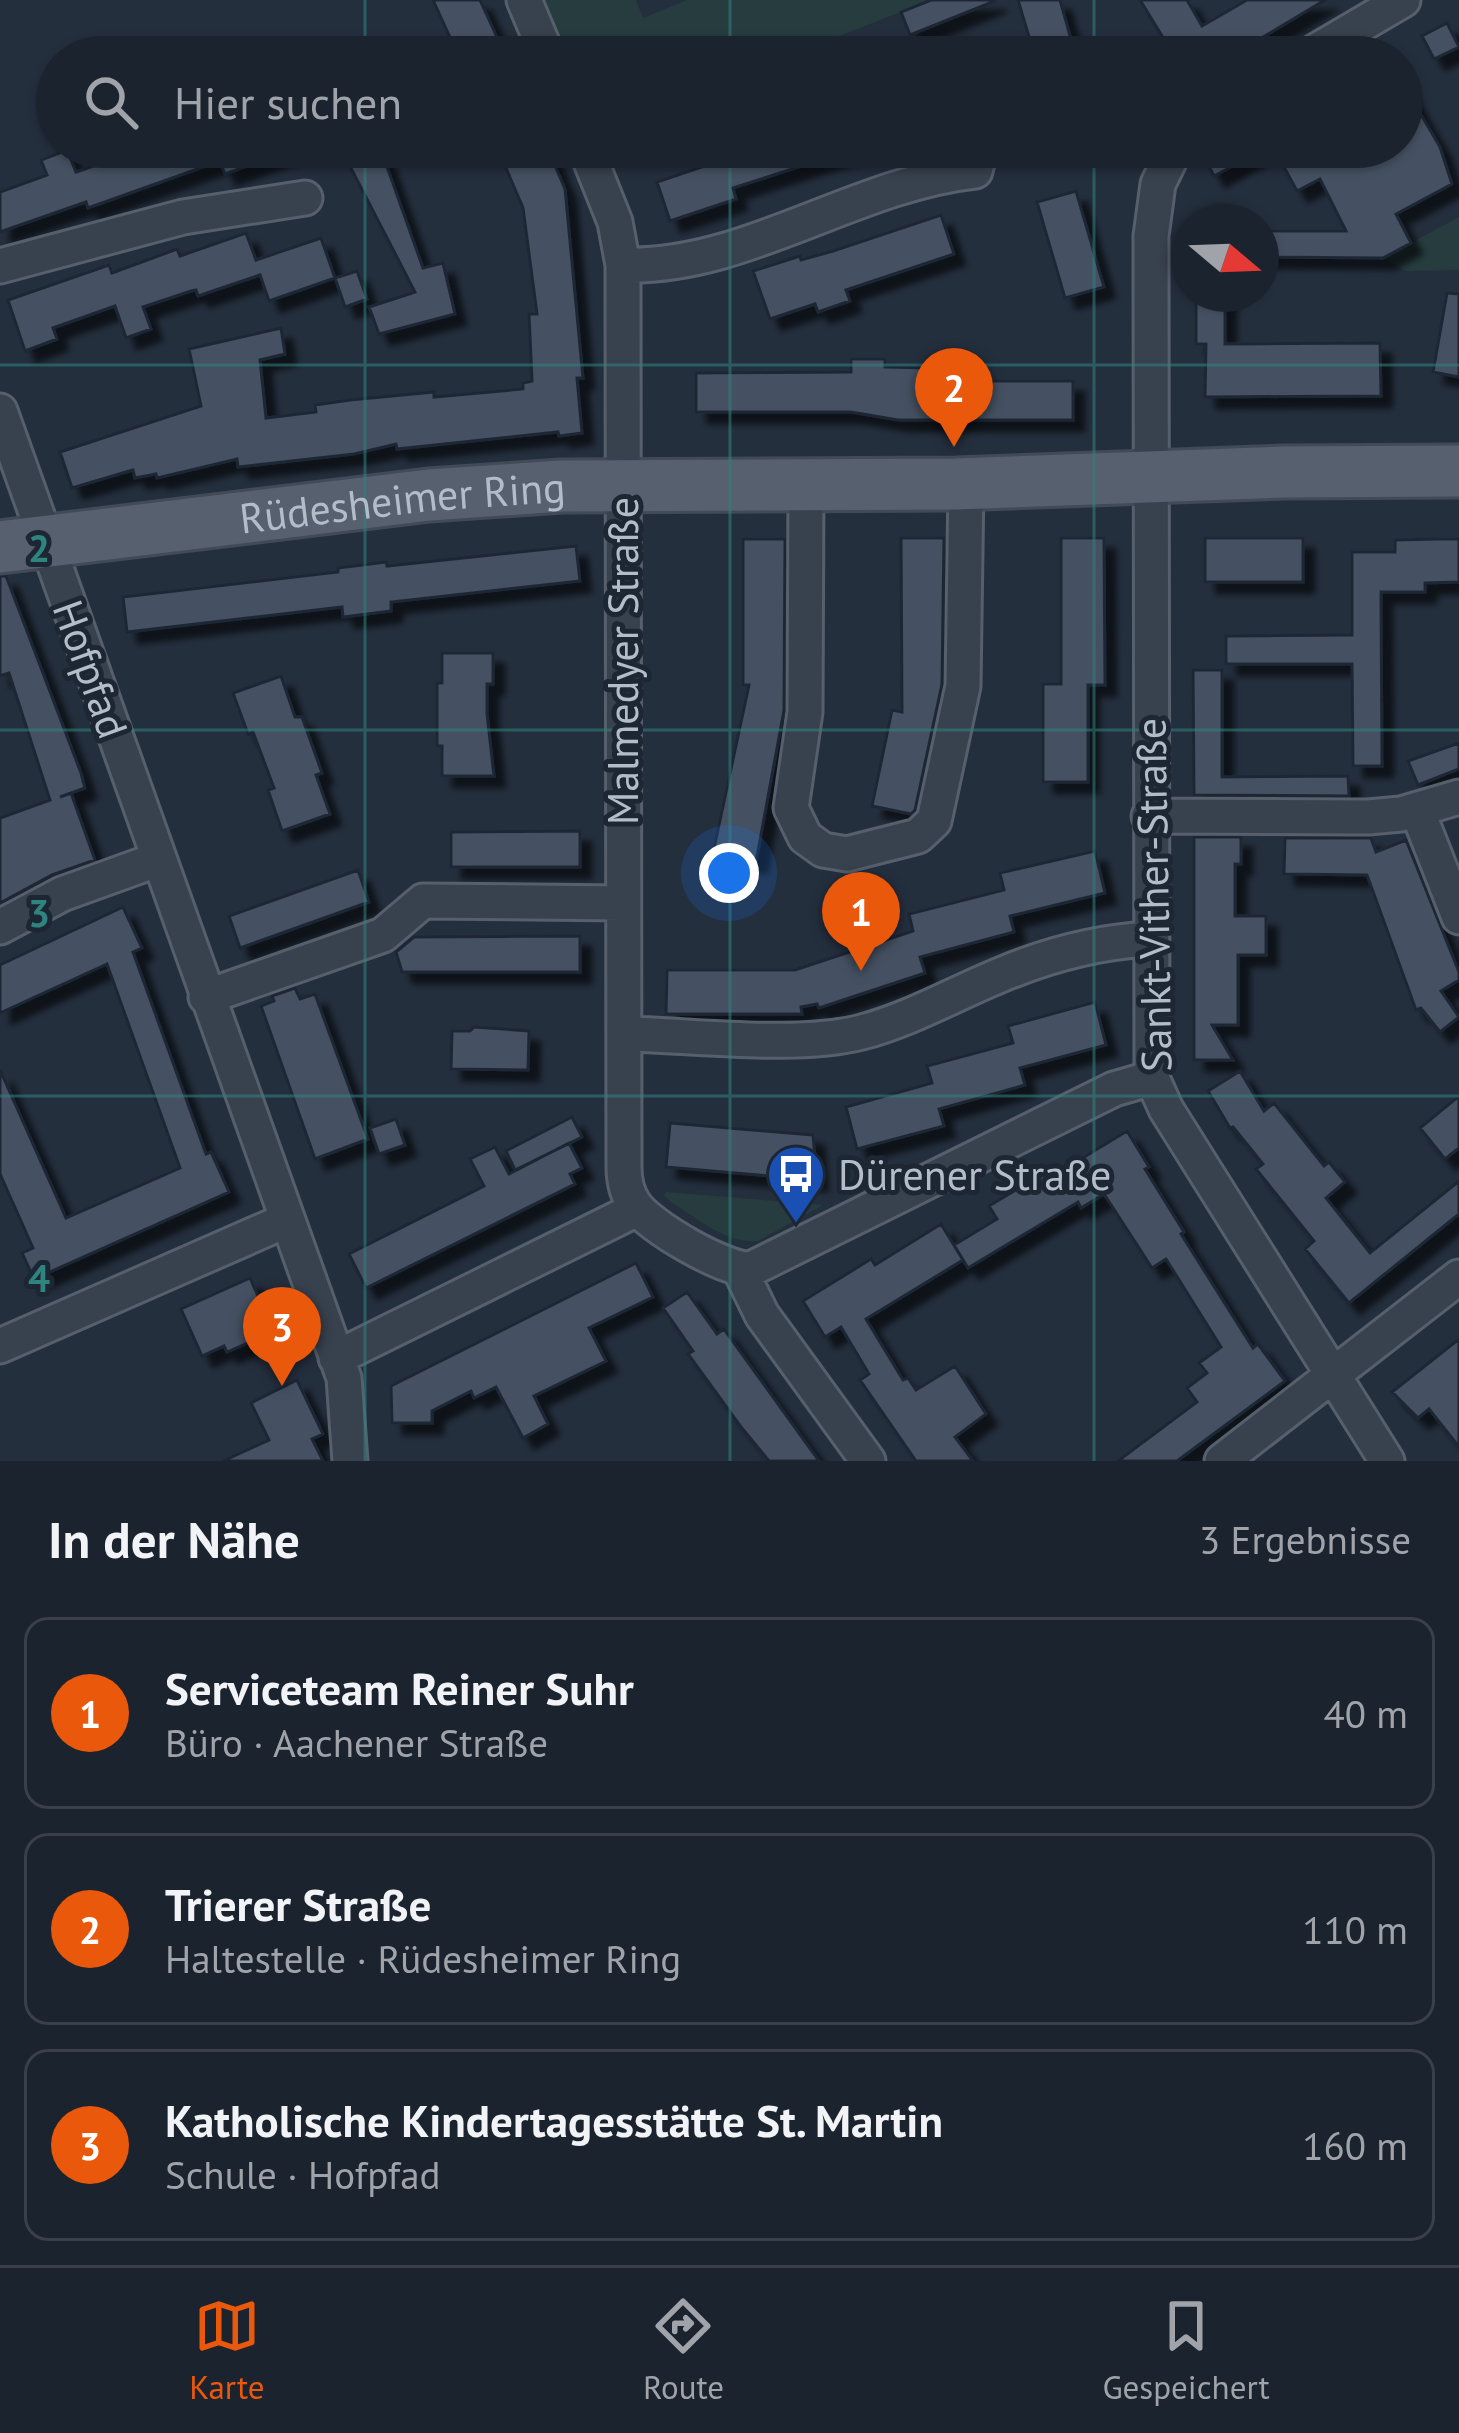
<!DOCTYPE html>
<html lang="de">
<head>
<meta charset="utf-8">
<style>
	body { margin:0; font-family:"PT Sans",sans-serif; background:#282f3a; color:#f1f3f6 }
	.compass { position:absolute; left:1171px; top:204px; width:108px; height:108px; border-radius:50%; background:#1b232e; box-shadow:0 3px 9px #0004; rotate:109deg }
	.you { position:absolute; left:729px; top:873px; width:42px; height:42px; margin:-30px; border:9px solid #fff; border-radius:50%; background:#1a73e8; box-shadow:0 0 0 18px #1a73e833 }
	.badge { display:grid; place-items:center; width:78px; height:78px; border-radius:50%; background:#ea580c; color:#fff; font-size:39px; font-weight:700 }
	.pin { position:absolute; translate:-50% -99px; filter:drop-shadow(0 3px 6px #0008) }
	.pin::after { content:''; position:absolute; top:63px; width:42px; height:36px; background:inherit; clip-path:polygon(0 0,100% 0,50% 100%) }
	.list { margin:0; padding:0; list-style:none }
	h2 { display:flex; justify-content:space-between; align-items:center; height:156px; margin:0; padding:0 48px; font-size:51px }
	h2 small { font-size:39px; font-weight:400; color:#a0a4aa }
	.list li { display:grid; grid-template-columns:78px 1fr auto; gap:36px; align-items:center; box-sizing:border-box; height:192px; margin:0 24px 24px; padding:0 24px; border:3px solid #39404a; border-radius:24px }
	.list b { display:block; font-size:45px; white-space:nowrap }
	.list p { margin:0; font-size:39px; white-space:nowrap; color:#a0a4aa }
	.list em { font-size:39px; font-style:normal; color:#a0a4aa }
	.icon { flex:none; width:66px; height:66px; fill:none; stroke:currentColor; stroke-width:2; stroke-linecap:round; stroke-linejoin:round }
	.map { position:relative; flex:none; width:1459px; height:1461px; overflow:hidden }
	.search { position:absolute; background:#1b232e; box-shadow:0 3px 9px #0004; left:36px; right:36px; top:36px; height:132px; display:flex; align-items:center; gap:30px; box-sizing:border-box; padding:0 42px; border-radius:66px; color:#a0a4aa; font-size:45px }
	.sheet { height:804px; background:#1b232e }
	nav { display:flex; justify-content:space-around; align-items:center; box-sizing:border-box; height:168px; border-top:3px solid #39404a; background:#1b232e; font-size:33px; color:#a0a4aa }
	nav a { display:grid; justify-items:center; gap:6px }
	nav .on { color:#ea580c }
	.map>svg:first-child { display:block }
</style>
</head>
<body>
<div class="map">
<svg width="1459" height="1461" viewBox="0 0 1459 1461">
	<defs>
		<filter id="shadow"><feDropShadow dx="11" dy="11" stdDeviation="3" flood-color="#0009"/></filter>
	</defs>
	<rect width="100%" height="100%" fill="#242f3e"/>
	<!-- green -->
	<path fill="#263c3f" d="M540,0h96l7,18 44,-18h244l-145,57h-222z
		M1459,217v53l-53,1 -23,-13z
		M666,1192l157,13 -65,36c-32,3 -61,-23 -87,-39l-7,-6z"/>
	<!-- building -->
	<path fill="#455162" stroke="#1f2835" stroke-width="3" filter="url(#shadow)" d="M433,0h47l26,57h-47z
		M931,0h64v1l-85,34 -9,-23z
		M1018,0h42l16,57h-41z
		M1140,0h47l15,26 45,-26h78l-95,57h-55z
		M1447,23l12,24 -25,12 -12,-23z
		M1402,82l38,65 12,37 -56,30 15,29 -28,15 -122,-1v-26h85l-26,-52 -23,12 -24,-44h129z
		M148,147h144v3l-67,24 -5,-13 -132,47 -2,-6 -86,30v-40l47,-17 -6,-15 26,-10 9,22z
		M340,147h40l43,121 20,-5 12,51 -76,20 -10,-27 46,-15z
		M497,147h50l18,42 18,189h-6l5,55 -23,3 -1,-4 -161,17 -1,-5 -42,10 -116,13 -1,-8 -80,19 -1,-4 -21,4 -2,-8 -61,18 -12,-36 141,-46 -12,-57 92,-21 4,26 -25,6 6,58 50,-6 -1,-7 35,-5 84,-8v5l89,-8v-6l9,-2 -3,-67h8l-14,-106z
		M718,147h130l1,4 -116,37 3,11 -66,22 -13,-39 65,-22z
		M1199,147h69l-54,29z
		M1076,191l28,96 -39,11 -28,-96z
		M941,215l13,39 -108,36 4,11 -32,11 -3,-8 -45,15 -17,-48 47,-15 1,4 32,-9z
		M246,233l10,27 65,-22 14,40 -66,23 -9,-26 -62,21 -2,-6 -5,1 -48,16 8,22 -25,9 -11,-32 -62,22 4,11 -32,12 -17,-51 101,-35 3,8 65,-24 3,7z
		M357,271l10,28 -22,8 -10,-29z
		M1447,293l12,1v83l-26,-5z
		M1196,294h29v50l155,-1 1,53 -176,1 1,-53h-10z
		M851,359h34v8l48,1v13h140v39h-175l-47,-8h-155v-39l155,-1z
		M901,538h43l-2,146 -27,126 -4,4 -39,-8 20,-96 10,2z
		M1061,538h43l1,147h-17v97h-45v-98h18z
		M1205,538h98v44h-98z
		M743,539h42l-1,171 -28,152 -43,-9 36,-168h-6z
		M1437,539h22v43l-34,1v9h-44l1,174h-29l-1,-102h-126v-28l126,-1v-83h43v-12z
		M576,546l4,35 -189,21v9l-48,6 -1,-10 -215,25 -4,-35 215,-25v-4l48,-6 1,4z
		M0,576h6l75,197 4,15 -25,9 11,-4 24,67 -43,15 -52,28v-85l50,-18 -41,-127 -9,3z
		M442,653h51v31h-6v30l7,62h-52v-30h-5v-63h5z
		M1193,670h29v107l126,-1 1,20 -155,-1z
		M281,676l14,41h7l20,56 -6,2 14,39 -48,17 -14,-41 6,-2 -21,-56 -5,2 -15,-41z
		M1459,743v26l-41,16 -10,-24z
		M580,831v36h-129v-35z
		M1194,837h47v27h-6v52h31v39h-28v70h-26l21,35h-39z
		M1285,838h86l5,14 30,-12 53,132v8l-18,11 18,26 -19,15 -19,-24 -5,2 -49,-135 -83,-1z
		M1095,851l10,42 -95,23 4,16 -94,25 5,16 -106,35 -2,-4 -16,3 1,7h-136l1,-44h128l118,-39 -4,-17 95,-24 -4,-17z
		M358,870l11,32 -129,46 -11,-32z
		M123,907l19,41 -9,4 73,202 5,-2 18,40 -195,87 -12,-26 11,-5 -33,-74v-104l66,148 114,-50 -73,-204 -107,49v-48z
		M580,936v36h-178l-6,-20 18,-15z
		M295,988l5,11 15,-5 53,145 -53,20 -54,-153 13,-5 -2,-5z
		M1095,1002l11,43 -86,23 5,17 -86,24 5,17 -87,23 -11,-42 86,-24 -5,-17 86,-23 -5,-17z
		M474,1027l55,4 -1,39 -77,-1 1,-38h18z
		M1240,1071l24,40 10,-8 50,63 5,-4 16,20 -19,16 44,55 89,-72v33l-110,89 -44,-54 9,-8 -58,-72 7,-5 -30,-37 -3,1 -22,-37z
		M1459,1096v52l-14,11 -25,-31z
		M572,1117l10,20 -67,33 -9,-19z
		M396,1119l9,26 -26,9 -9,-26z
		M670,1123l143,12 4,45 -151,-13z
		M1127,1131l22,36 -4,2 39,63 -3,2 72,114 5,-4 27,37 -108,80h-59l79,-59 -10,-14 20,-15 -8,-10 22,-16 -55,-88 -14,9 -48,-74 -23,14 -3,-6 -110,66 -14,-23 43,-26 -8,-13 68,-41 4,6z
		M569,1143l13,25 -12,6 5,10 -209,104 -17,-34 135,-68 -14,-27 25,-12 14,27z
		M941,1224l22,36 -97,59 37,61 5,-2 8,12 39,-24 31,48 -31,23 18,24h-57l-56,-81 9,-6 -28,-47 -16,10 -22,-36 68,-42 4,6z
		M636,1263l17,34 -64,31 17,33 -72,35 14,28 -25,14 -27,-51 -22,11 -3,-7 -39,20v12h-40l-1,-37z
		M250,1278l21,47 -22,10 3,6 -25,11 -3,-6 -22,10 -21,-47z
		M687,1292l30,42 7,-5 95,132h-50l-28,-34 -53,-73 5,-3 -30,-43z
		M1459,1339v108l-30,-38 -11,9 -26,-26z
		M297,1380l26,54 -11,5 11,22h-100l46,-21 -18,-37z"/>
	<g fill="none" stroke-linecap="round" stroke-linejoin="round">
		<!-- street casing -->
		<g stroke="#565f6c" stroke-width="39">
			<path id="street" d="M524,0l24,57
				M1306,57l97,-57
				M585,147l30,75 8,43 1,902c0,13 2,25 10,37 14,22 92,67 117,65l363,-180 38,-11
				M1176,147l-18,37 -7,52 1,842 14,31 221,352
				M623,265c121,4 232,-81 352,-94l6,-24
				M0,266l183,-49 122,-19
				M0,411l344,967 6,83
				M806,485l-1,227 -14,96 14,29 18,13 24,4 71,-18 16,-15 29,-135 3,-202
				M1417,810l42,107
				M1149,816l219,1 33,-3 58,-17
				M0,927l62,-33 97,-35
				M206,997l177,-62 40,-34 200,2
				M624,1034c68,1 174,15 238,-2 49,-13 90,-37 136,-56 49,-21 98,-34 151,-37
				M740,1270l22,45 106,146
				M0,1346l287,-126
				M336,1358l301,-149
				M1222,1461l237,-184"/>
		</g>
		<!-- primary casing -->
		<g stroke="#414a57" stroke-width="57">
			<g id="primary">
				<path id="s1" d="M0,547l429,-52 133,-9 394,-2 328,-12 175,-1"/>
			</g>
		</g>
		<!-- street -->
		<use href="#street" stroke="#38414e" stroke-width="33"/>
		<!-- primary -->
		<use href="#primary" stroke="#56606e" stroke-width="51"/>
	</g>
	<!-- grid -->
	<path fill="none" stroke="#308480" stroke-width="3" stroke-opacity="0.55" d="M365,0v57M730,0v57M1094,0v57M365,147v1314M730,147v1314M1094,147v1314M0,365h1459M0,730h1459M0,1096h1459"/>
	<!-- icons -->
	<defs>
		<g id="bus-pin" transform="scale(3)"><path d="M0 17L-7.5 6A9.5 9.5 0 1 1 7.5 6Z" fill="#1a4fb4" stroke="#1d2633"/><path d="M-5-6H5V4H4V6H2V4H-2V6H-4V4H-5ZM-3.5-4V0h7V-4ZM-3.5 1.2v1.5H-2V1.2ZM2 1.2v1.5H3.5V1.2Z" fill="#fff"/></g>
	</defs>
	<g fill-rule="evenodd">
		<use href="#bus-pin" x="796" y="1174"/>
	</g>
	<g text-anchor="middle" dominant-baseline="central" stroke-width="10" stroke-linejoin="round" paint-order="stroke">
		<!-- street labels -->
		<g font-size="42" fill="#b4bcc9" stroke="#1d2633">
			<text stroke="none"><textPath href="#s1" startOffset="405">Rüdesheimer Ring</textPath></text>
			<text transform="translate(622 661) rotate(-90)">Malmedyer Straße</text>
			<text transform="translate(91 669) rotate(70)">Hofpfad</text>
			<text transform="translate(1153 895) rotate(-91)">Sankt-Vither-Straße</text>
		</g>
		<!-- poi labels -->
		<g font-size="42" fill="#b4bcc9" stroke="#1d2633" text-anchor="start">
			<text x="838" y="1174">Dürener Straße</text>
		</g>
	</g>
	<g font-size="39" text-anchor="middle" font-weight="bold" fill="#308480" stroke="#1d2633" stroke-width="10" stroke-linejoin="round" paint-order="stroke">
		<text x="39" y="562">2</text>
		<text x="39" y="927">3</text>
		<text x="39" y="1292">4</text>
	</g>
</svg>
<svg class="compass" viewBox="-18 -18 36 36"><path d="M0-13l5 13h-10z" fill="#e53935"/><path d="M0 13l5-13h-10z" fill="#a0a4aa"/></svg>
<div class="you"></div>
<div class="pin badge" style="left:861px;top:971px">1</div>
<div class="pin badge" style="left:954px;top:447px">2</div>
<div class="pin badge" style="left:282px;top:1386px">3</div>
<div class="search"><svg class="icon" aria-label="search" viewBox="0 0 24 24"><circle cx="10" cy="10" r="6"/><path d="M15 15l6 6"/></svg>Hier suchen</div>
</div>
<section class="sheet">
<h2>In der Nähe<small>3 Ergebnisse</small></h2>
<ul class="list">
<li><span class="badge">1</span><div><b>Serviceteam Reiner Suhr</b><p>Büro · Aachener Straße</p></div><em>40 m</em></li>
<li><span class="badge">2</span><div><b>Trierer Straße</b><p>Haltestelle · Rüdesheimer Ring</p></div><em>110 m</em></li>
<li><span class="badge">3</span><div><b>Katholische Kindertagesstätte St. Martin</b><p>Schule · Hofpfad</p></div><em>160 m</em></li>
</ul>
</section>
<nav>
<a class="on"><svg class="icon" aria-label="map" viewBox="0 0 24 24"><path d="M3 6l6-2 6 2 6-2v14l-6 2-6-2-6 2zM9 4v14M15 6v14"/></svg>Karte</a>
<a><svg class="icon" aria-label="directions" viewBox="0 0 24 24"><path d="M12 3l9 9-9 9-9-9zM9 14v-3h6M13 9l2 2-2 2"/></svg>Route</a>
<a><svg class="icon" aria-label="saved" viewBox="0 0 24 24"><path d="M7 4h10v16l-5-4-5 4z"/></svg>Gespeichert</a>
</nav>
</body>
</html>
